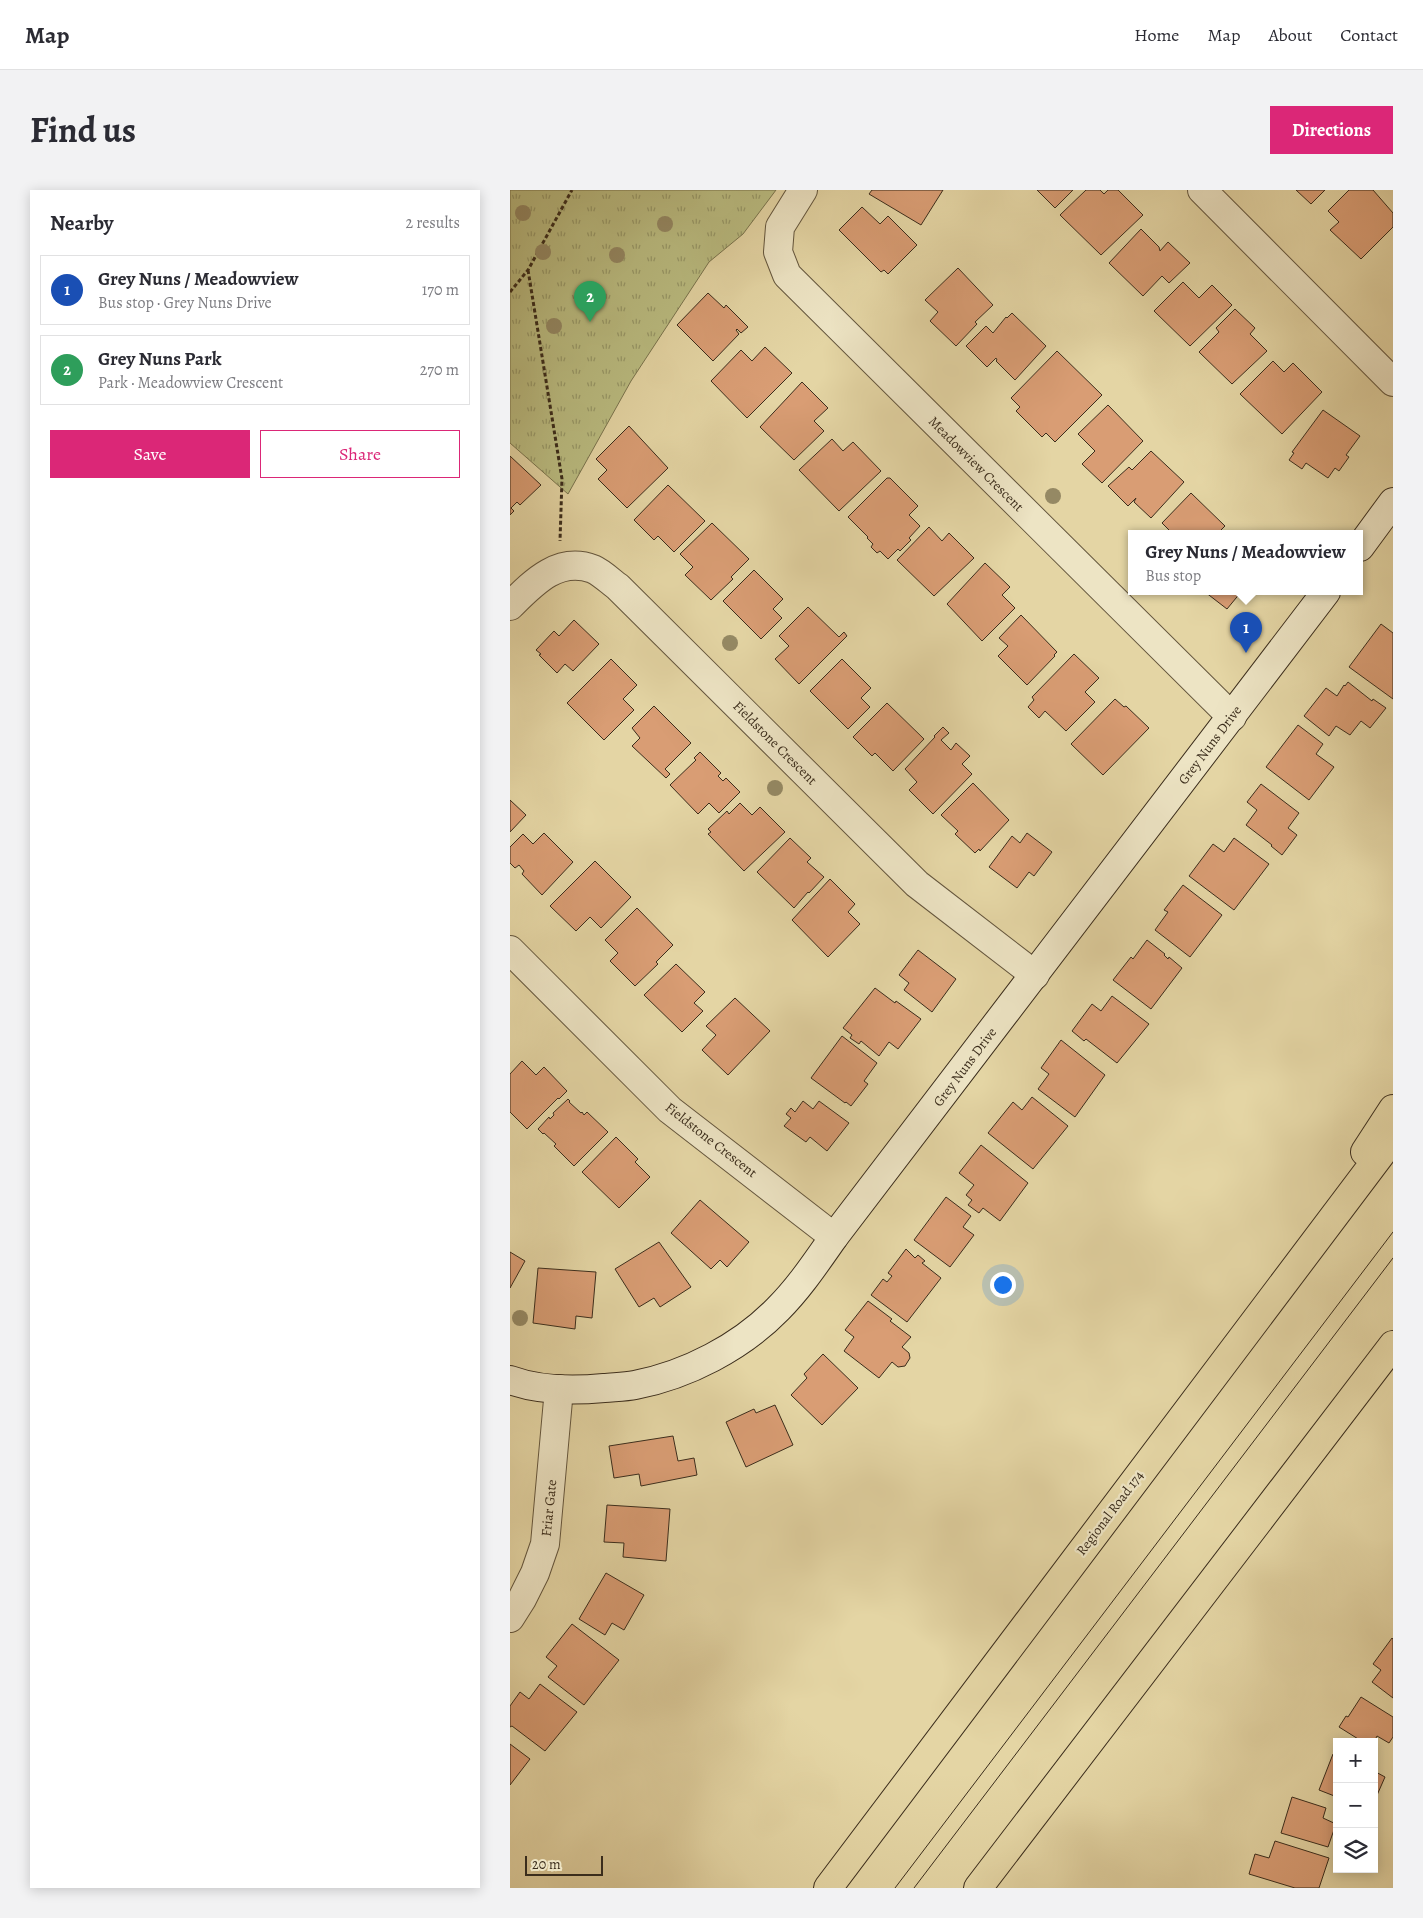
<!DOCTYPE html>
<html lang="en">
<head>
<meta charset="utf-8">
<style>
	body { margin:0; font-family:Alegreya,serif; background:#f2f2f3; color:#2b2b33 }
	.controls { position:absolute; right:15px; bottom:15px; display:grid; overflow:hidden; border-radius:0px; box-shadow:0 2px 12px #0003 }
	.controls button { width:45px; height:45px; display:grid; place-items:center; padding:0; border:0; border-bottom:1px solid #e1e1e2; background:#fff; color:#2b2b33; font:25px sans-serif }
	.scale { position:absolute; left:15px; bottom:12px; width:78px; box-sizing:border-box; padding-left:5px; border:2px solid #3b2d1c; border-top:0; font-size:14px; line-height:18px; white-space:nowrap; color:#3b2d1c; -webkit-text-stroke:4px #ede4c4; paint-order:stroke }
	.you { position:absolute; left:492px; top:1094px; width:18px; height:18px; margin:-12px; border:4px solid #fff; border-radius:50%; background:#1a73e8; box-shadow:0 0 0 8px #1a73e833 }
	.badge { display:grid; place-items:center; width:32px; height:32px; border-radius:50%; background:#db2777; color:#fff; font-size:16px; font-weight:700 }
	.pin { position:absolute; translate:-50% -41px; filter:drop-shadow(0 1px 2px #0008) }
	.pin::after { content:''; position:absolute; top:26px; width:18px; height:15px; background:inherit; clip-path:polygon(0 0,100% 0,50% 100%) }
	.popup { position:absolute; left:618px; top:340px; width:235px; height:65px; box-sizing:border-box; display:grid; place-content:center; border-radius:0px; background:#fff; filter:drop-shadow(0 1px 4px #0005); font-size:16px; white-space:nowrap; color:#7c7c81 }
	.popup b { font-size:19px; color:#2b2b33 }
	.popup::after { content:''; position:absolute; left:50%; top:100%; margin-left:-10px; border:10px solid transparent; border-top-color:#fff }
	.list { margin:0; padding:0; list-style:none }
	h2 { display:flex; justify-content:space-between; align-items:center; height:65px; margin:0; padding:0 20px; font-size:21px }
	h2 small { font-size:16px; font-weight:400; color:#7c7c81 }
	.list li { display:grid; grid-template-columns:32px 1fr auto; gap:15px; align-items:center; box-sizing:border-box; height:70px; margin:0 10px 10px; padding:0 10px; border:1px solid #e1e1e2; border-radius:0px }
	.list b { display:block; font-size:19px; white-space:nowrap }
	.list p { margin:0; font-size:16px; white-space:nowrap; color:#7c7c81 }
	.list em { font-size:16px; font-style:normal; color:#7c7c81 }
	.actions { display:flex; gap:10px; padding:15px 20px }
	.actions a { flex:1; padding:11px 0; border:1px solid #db2777; border-radius:0px; text-align:center; font-size:18px; color:#db2777 }
	.actions .main { background:#db2777; color:#fff }
	.icon { flex:none; width:28px; height:28px; fill:none; stroke:currentColor; stroke-width:2; stroke-linecap:round; stroke-linejoin:round }
	.map { position:relative; flex:none; width:883px; height:1698px; overflow:hidden; border-radius:0px }
	header { display:flex; align-items:center; gap:30px; box-sizing:border-box; height:70px; padding:0 25px; background:#fff; border-bottom:1px solid #e1e1e2 }
	header strong { font-size:24px }
	nav { display:flex; gap:28px; margin-inline-start:auto; font-size:18px }
	.intro { display:flex; align-items:center; justify-content:space-between; box-sizing:border-box; height:120px; padding:0 30px }
	h1 { margin:0; font-size:35px }
	.button { padding:12px 22px; border-radius:0px; background:#db2777; color:#fff; font-size:18px; font-weight:700 }
	main { display:flex; gap:30px; padding:0 30px }
	aside { flex:1; background:#fff; border-radius:0px; box-shadow:0 2px 12px #0003 }
	.map>svg:first-child { display:block }
</style>
</head>
<body>
<header>
<strong>Map</strong>
<nav><a>Home</a><a>Map</a><a>About</a><a>Contact</a></nav>
</header>
<div class="intro"><h1>Find us</h1><a class="button">Directions</a></div>
<main>
<aside>
<h2>Nearby<small>2 results</small></h2>
<ul class="list">
<li><span class="badge" style="background:#1a4fb4">1</span><div><b>Grey Nuns / Meadowview</b><p>Bus stop · Grey Nuns Drive</p></div><em>170 m</em></li>
<li><span class="badge" style="background:#2e9e5b">2</span><div><b>Grey Nuns Park</b><p>Park · Meadowview Crescent</p></div><em>270 m</em></li>
</ul>
<div class="actions"><a class="main">Save</a><a>Share</a></div>
</aside>
<div class="map">
<svg width="883" height="1698" viewBox="0 0 883 1698">
	<defs>
		<pattern id="park-tufts" width="24" height="20" patternUnits="userSpaceOnUse" patternTransform="scale(1.25)"><rect width="24" height="20" fill="#babc81"/><path d="M3 7l-1-3M5 7V3M7 7l1-3M15 17l-1-3M17 17v-4M19 17l1-3" fill="none" stroke="#989969"/></pattern>
	</defs>
	<rect width="100%" height="100%" fill="#e4d5a4"/>
	<filter id="stains"><feTurbulence type="fractalNoise" baseFrequency=".004" numOctaves="4"/><feColorMatrix values="0 0 0 0 .2 0 0 0 0 .09 0 0 0 0 .02 0 0 0 .5 -.17"/></filter>
	<radialGradient id="worn" r=".72"><stop offset=".6" stop-color="#630" stop-opacity="0"/><stop offset="1" stop-color="#630" stop-opacity=".3"/></radialGradient>
	<!-- park -->
	<path fill="url(#park-tufts)" stroke="#7a744e" d="M0,0h266l-33,44 -34,28 -78,119 -63,113 -58,-51z"/>
	<!-- building -->
	<path fill="#d99d74" stroke="#3b2d1c" d="M362,0h71l-22,35 -52,-31z
		M527,0h36l-18,18z
		M576,0h14l4,4 4,-4h10l25,25 -42,40 -41,-40z
		M786,0h29l-14,14z
		M839,0h24l20,23v14l-32,32 -31,-29 9,-8 -11,-11z
		M352,17l18,17 8,-8 29,29 -29,29 -4,-4 -3,2 -42,-42z
		M631,39l18,18 1,4 8,-9 22,21 -21,20 -7,-7 -19,20 -34,-33z
		M448,78l35,37 -18,17 2,2 -21,22 -26,-25 8,-9 -13,-12z
		M673,92l16,16 13,-13 20,20 -42,41 -36,-35z
		M198,103l16,15 2,-3 22,22 -7,6 -4,-4 -1,1 3,4 -26,27 -36,-36z
		M725,119l20,19 -5,6 17,17 -35,33 -33,-32 20,-20 -3,-4z
		M502,123l34,33 -31,34 -19,-19 1,-1 -1,-2 -9,9 -21,-21 20,-20 7,7 13,-16 1,1z
		M255,157l27,26 -45,45 -36,-37 30,-31 11,11z
		M547,161l45,44 -47,47 -9,-9 -4,4 -26,-26 4,-4 -9,-9z
		M763,171l11,11 9,-9 29,29 -40,42 -42,-40z
		M292,192l26,26 -14,13 10,10 -30,29 -34,-33z
		M598,215l35,36 -41,42 -20,-19 13,-13 -17,-17z
		M813,220l37,26 -14,19 3,2 -10,14 -4,-3 -7,10 -22,-15 -4,6 -13,-9 5,-7 -2,-1z
		M119,236l39,42 -41,40 -29,-29 9,-9 -11,-11z
		M322,249l11,12 10,-9 28,29 -42,40 -40,-41z
		M641,261l33,31 -33,36 -17,-16 2,-4 -8,8 -20,-20 21,-19 3,3z
		M0,266l31,29 -21,20 -3,-3 -6,6 3,3 -4,4z
		M377,288h3l28,28 -9,9 11,11 -11,12 2,2 -11,11 -2,-2 -10,10 -8,-8 -3,2 -6,-6 2,-3 -6,-6 1,-1 -20,-20z
		M158,295l37,36 -31,31 -16,-16 -4,4 -20,-20z
		M681,303l34,33 -8,8h-49l3,-2 -9,-9z
		M202,333l37,36 -18,18 2,2 -22,21 -26,-25 8,-8 -13,-13z
		M419,337l13,14 7,-8 25,25 -40,38 -37,-36z
		M475,373l25,24 -8,8 13,13 -33,33 -35,-37z
		M244,380l29,29 -10,10 9,9 -21,21 -38,-38z
		M695,402h36l-14,17z
		M298,417l31,30 5,-5 3,4 -48,48 -24,-25 14,-13 -10,-10z
		M511,425l36,37 -3,3 1,1 -28,29 -29,-29 10,-10 -9,-8z
		M64,430l25,24 -26,27 -8,-7 -8,9 -18,-18 2,-1 -5,-4 18,-19 5,5z
		M871,434l12,9v66l-44,-32z
		M564,464l25,24 -14,14 10,10 -29,29 -21,-20 -6,7 -11,-11 6,-7 -2,-3z
		M101,469l26,26 -14,14 11,11 -30,30 -37,-37z
		M332,469l29,29 -10,10 9,9 -22,22 -38,-38z
		M838,492l24,19 1,-2 13,9 -16,20 -9,-7 -11,14 -14,-9 -7,10 -25,-20 22,-28 11,8 7,-11 1,1z
		M605,509l9,8 2,-1 23,22 -46,47 -32,-31z
		M377,513l37,36 -31,32 -18,-18 -3,3 -19,-19z
		M144,516l37,37 -26,26 5,5 -4,4 -34,-32 8,-8 -8,-10z
		M788,535l25,19 -7,10 18,13 -25,33 -43,-33z
		M433,537l6,6 -8,7 10,10 5,-7 14,13 -8,8 10,10 -39,40 -24,-24 8,-8 -12,-13 30,-32 -1,-1z
		M190,562l21,21 -3,3 5,5 3,-3 14,14 -21,21 -10,-10 -11,11 -28,-29 26,-25 -2,-2z
		M463,593l36,37 -29,31 -1,-2 -4,4 -20,-19 3,-3 -17,-16z
		M751,594l38,29 -11,15 9,7 -15,20 -11,-9 1,-1 -26,-20 11,-15 -10,-8z
		M0,610l16,15 -16,17z
		M230,613l12,12 8,-8 25,25 -41,39 -36,-37 3,-2 -3,-3 19,-18 2,3z
		M34,643l29,29 -31,33 -20,-21 2,-3 -5,-6 -4,3 -5,-5v-16l13,-13 10,10z
		M517,643l25,19 -18,24 -5,-4 -12,16 -28,-21 23,-31 8,7z
		M280,648l21,20 -4,4 17,15 -15,16 -1,-1 -14,16 -37,-36z
		M724,648l35,26 -35,46 -45,-34 24,-32 11,8z
		M85,671l36,36 -30,31 -11,-11 -14,14 -26,-25z
		M320,689l25,25 -7,8 12,12 -32,33 -36,-37z
		M673,695l39,30 -32,42 -35,-27 13,-18 -4,-2z
		M127,718l36,37 -17,17 2,2 -23,22 -25,-25 8,-8 -13,-13z
		M637,750l18,14 -1,1 4,4 1,-2 13,11 -31,41 -38,-29 18,-23 2,2z
		M408,760l38,29 -24,33 -28,-22 5,-7 -10,-8z
		M166,774l29,28 -11,11 9,8 -21,21 -38,-37z
		M365,798l20,15 1,-2 25,18 -23,30 -9,-7 -10,14 -18,-15 -2,3 -9,-6 2,-3 -9,-7z
		M602,806l37,28 -32,39 -31,-24 -2,2 -12,-10 20,-27 9,7z
		M225,808l35,33 -42,44 -26,-25 14,-15 -10,-9z
		M332,846l35,27 -13,18 4,3 -17,22 -5,-4 -1,1 -34,-25z
		M551,850l44,35 -30,42 -37,-28 11,-15 -8,-6z
		M12,871l14,14 8,-8 23,24 -8,8 -1,-1 -31,31 -17,-17v-38z
		M522,907l36,29 -35,43 -45,-36 25,-31 9,8z
		M58,909l2,2 -1,1 12,11 1,-1 2,3 3,-3 21,20 -34,34 -20,-20 2,-2 -12,-11 -1,1 -5,-5 11,-12 1,2 4,-4 -1,-2z
		M293,911l10,8 6,-8 30,22 -22,28 -17,-14 -4,5 -22,-16 7,-8 -5,-4 5,-6 4,4z
		M106,947l22,22 -3,3 15,15 -31,31 -37,-36z
		M471,955l47,38 -28,38 -17,-13 -4,5 -11,-8 4,-5 -6,-5 8,-10 -15,-12z
		M436,1007l25,19 -8,11 11,8 -24,32 -36,-27z
		M190,1010l49,42 -22,25 -7,-7 -9,9 -40,-36z
		M149,1052l32,45 -31,20 -6,-9 -15,9 -24,-38z
		M396,1059l9,9 3,-3 7,6 -3,2 19,15 -34,44 -36,-27 12,-16 4,3 5,-6 -4,-3z
		M0,1062l15,9 -15,27z
		M28,1078l58,4 -4,46 -16,-2 -1,13 -42,-6z
		M358,1111l24,18 -2,2 21,16 -9,10 7,6 1,5 -5,8 -7,1 -6,-5 -13,16 -35,-27 10,-14 -9,-7z
		M313,1164l35,34 -36,37 -31,-30 16,-17 -3,-4z
		M265,1215l18,40 -47,22 -20,-45 28,-13 2,4z
		M163,1246l5,25 16,-3 3,17 -56,11 -2,-12 -25,4 -5,-32z
		M97,1315l63,4 -4,52 -43,-4 1,-14 -20,-1z
		M96,1383l38,22 -20,35 -12,-7 -7,12 -26,-16z
		M62,1434l47,36 -35,45 -36,-28 9,-11 -11,-9z
		M882,1448l1,1v59l-21,-16 9,-12 -8,-6z
		M30,1494l37,28 -32,39 -33,-25 -2,1v-21l10,-14 9,7z
		M851,1507l32,20v20l-4,6 -12,-7 -3,6h-11l-24,-15 7,-11 2,1z
		M0,1554l20,15 -20,26z
		M823,1564l4,1v42l-18,-7z
		M864,1581l11,6 -11,25z
		M782,1607l34,11 -3,10 13,6 -8,23 -47,-14z
		M765,1651l54,17 -10,30h-24l-46,-14 6,-20 14,4z"/>
	<g fill="none" stroke-linecap="round" stroke-linejoin="round">
		<!-- street casing -->
		<g stroke="#65573e" stroke-width="30">
			<path id="street" d="M293,0l-23,37 -2,25 9,23 445,442
				M692,0l191,192
				M0,416c23,-23 48,-50 83,-37 9,4 18,13 25,18l299,297 118,91
				M0,760l160,160 164,127
				M0,1428l12,-19 13,-26 10,-29 14,-155"/>
		</g>
		<!-- secondary casing -->
		<g stroke="#3b2d1c" stroke-width="30">
			<path id="secondary" d="M850,357l33,-45
				M0,1190c30,11 63,11 94,8 10,-1 21,-1 31,-3 52,-10 106,-38 143,-76 22,-22 39,-48 56,-72l492,-645"/>
		</g>
		<!-- highway casing -->
		<g stroke="#3b2d1c" stroke-width="30">
			<path id="highway" d="M855,962l28,-43
				M318,1698l565,-750
				M468,1698l415,-543"/>
		</g>
		<!-- path -->
		<path stroke="#3b2d1c" stroke-width="3" stroke-dasharray="4 2.5" stroke-linecap="butt" d="M18,80l34,209 -2,62
			M0,102l18,-22 44,-80"/>
		<!-- street -->
		<use href="#street" stroke="#ede4c4" stroke-width="28"/>
		<!-- secondary -->
		<use href="#secondary" stroke="#ede4c4" stroke-width="28"/>
		<!-- highway -->
		<use href="#highway" stroke="#e4d5a4" stroke-width="28"/>
		<!-- tram -->
		<path stroke="#3b2d1c" stroke-width="1" d="M385,1698l498,-656
			M404,1698l479,-630"/>
	</g>
	<!-- trees -->
	<g fill="#958964">
		<circle cx="13" cy="23" r="8"/>
		<circle cx="155" cy="34" r="8"/>
		<circle cx="33" cy="62" r="8"/>
		<circle cx="107" cy="65" r="8"/>
		<circle cx="44" cy="136" r="8"/>
		<circle cx="543" cy="306" r="8"/>
		<circle cx="220" cy="453" r="8"/>
		<circle cx="265" cy="598" r="8"/>
		<circle cx="10" cy="1128" r="8"/>
	</g>
	<g text-anchor="middle" dominant-baseline="central" stroke-width="4.5" stroke-linejoin="round" paint-order="stroke">
		<!-- street labels -->
		<g font-size="14" fill="#3b2d1c" stroke="#ede4c4">
			<text transform="translate(466 274) rotate(45)">Meadowview Crescent</text>
			<text transform="translate(265 553) rotate(45)">Fieldstone Crescent</text>
			<text transform="translate(700 555) rotate(-53)">Grey Nuns Drive</text>
			<text transform="translate(455 877) rotate(-53)">Grey Nuns Drive</text>
			<text transform="translate(201 950) rotate(38)">Fieldstone Crescent</text>
			<text transform="translate(39 1318) rotate(-84)">Friar Gate</text>
			<text transform="translate(600 1323) rotate(-53)">Regional Road 174</text>
		</g>
	</g>
	<rect width="100%" height="100%" filter="url(#stains)"/>
	<rect width="100%" height="100%" fill="url(#worn)"/>
</svg>
<div class="controls">
<button>+</button>
<button>−</button>
<button><svg class="icon" aria-label="layers" viewBox="0 0 24 24"><path d="M12 4l9 5-9 5-9-5zM3 14l9 5 9-5"/></svg></button>
</div>
<div class="scale">20 m</div>
<div class="you"></div>
<div class="pin badge" style="left:736px;top:463px;background:#1a4fb4">1</div>
<div class="popup"><b>Grey Nuns / Meadowview</b>Bus stop</div>
<div class="pin badge" style="left:80px;top:132px;background:#2e9e5b">2</div>
</div>
</main>
</body>
</html>
